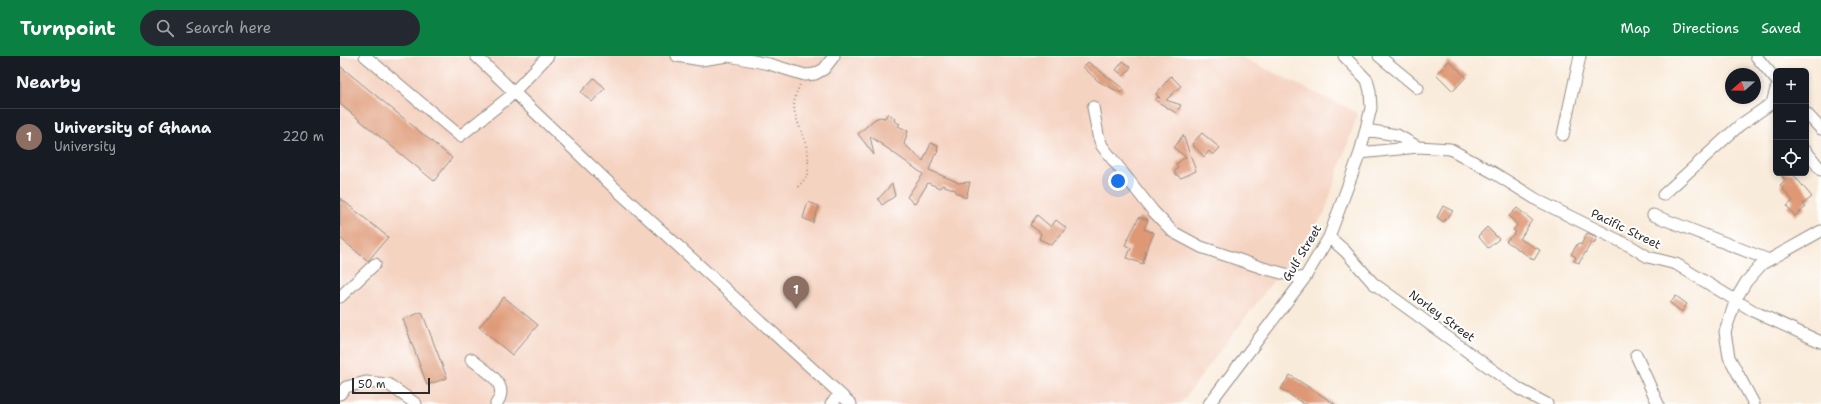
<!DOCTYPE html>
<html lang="en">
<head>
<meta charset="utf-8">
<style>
	body { margin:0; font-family:"Shantell Sans",sans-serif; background:#242831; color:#f1f3f6 }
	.controls { position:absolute; right:12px; top:12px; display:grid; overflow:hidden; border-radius:6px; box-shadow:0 2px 6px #0003 }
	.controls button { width:36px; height:36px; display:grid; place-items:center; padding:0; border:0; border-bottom:1px solid #363941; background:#171b24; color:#f1f3f6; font:20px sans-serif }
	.compass { position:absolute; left:1385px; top:12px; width:36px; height:36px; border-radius:50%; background:#171b24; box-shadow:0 2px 6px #0003; rotate:250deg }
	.scale { position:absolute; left:12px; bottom:10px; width:78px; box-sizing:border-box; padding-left:4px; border:2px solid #2b2b2b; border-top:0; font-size:11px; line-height:14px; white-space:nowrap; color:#2b2b2b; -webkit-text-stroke:3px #fff; paint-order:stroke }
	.you { position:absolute; left:778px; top:125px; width:14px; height:14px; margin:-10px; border:3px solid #fff; border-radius:50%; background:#1a73e8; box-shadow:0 0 0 6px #1a73e833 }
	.badge { display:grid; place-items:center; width:26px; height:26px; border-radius:50%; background:#0b8043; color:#fff; font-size:13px; font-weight:700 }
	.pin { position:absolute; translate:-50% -33px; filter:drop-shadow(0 1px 2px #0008) }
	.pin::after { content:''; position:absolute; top:21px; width:14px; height:12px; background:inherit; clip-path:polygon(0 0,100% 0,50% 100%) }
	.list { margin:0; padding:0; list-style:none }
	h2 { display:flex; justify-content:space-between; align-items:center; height:52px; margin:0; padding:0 16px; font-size:17px }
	h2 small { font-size:13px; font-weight:400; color:#9ea1a6 }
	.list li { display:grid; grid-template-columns:26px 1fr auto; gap:12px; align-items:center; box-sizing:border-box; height:56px; padding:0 16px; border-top:1px solid #363941 }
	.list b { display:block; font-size:15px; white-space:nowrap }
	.list p { margin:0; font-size:13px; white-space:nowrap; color:#9ea1a6 }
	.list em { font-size:13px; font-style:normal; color:#9ea1a6 }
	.icon { flex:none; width:22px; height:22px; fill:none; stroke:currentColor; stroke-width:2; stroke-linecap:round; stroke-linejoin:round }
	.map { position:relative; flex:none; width:1481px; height:348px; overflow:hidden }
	header { display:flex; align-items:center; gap:24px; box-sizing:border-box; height:56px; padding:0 20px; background:#0b8043; color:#fff }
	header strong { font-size:19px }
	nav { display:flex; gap:22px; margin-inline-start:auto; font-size:14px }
	.search { width:280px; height:36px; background:#242831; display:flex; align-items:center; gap:10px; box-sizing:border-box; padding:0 14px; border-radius:22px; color:#9ea1a6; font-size:15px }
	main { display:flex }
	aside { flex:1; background:#171b24 }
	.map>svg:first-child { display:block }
</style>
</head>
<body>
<header>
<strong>Turnpoint</strong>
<div class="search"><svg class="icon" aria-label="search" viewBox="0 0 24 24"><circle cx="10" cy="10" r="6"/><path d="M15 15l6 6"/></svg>Search here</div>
<nav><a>Map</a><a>Directions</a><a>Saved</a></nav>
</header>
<main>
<aside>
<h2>Nearby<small></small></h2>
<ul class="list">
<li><span class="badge" style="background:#8d6e63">1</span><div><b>University of Ghana</b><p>University</p></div><em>220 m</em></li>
</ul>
</aside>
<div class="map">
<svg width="1481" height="348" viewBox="0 0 1481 348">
	<rect width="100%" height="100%" fill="#fff"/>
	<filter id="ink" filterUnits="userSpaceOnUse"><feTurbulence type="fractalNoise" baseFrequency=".025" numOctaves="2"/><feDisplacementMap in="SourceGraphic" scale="8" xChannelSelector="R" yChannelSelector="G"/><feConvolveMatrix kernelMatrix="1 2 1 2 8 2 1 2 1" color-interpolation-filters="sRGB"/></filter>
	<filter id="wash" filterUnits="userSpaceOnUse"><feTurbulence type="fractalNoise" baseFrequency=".012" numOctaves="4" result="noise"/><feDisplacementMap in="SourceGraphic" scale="16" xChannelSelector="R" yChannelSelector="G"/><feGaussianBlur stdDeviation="0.9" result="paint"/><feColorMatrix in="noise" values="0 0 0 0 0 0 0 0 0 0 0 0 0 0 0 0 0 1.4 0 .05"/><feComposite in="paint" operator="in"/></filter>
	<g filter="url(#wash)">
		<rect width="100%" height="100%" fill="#f9ebda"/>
		<!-- built -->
		<path fill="#f5d3c1" d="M0,0h899l119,57 -34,101 -144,190h-840z"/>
		<g id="blocks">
			<!-- building -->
			<path fill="#de9874" d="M783,5l8,6 -7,9 -8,-6z
				M1109,5l17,16 -13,14 -17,-17z
				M748,6l36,27 -3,4 -23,-12 -15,-14z
				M0,10l112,92 -18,23 -94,-77z
				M831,20l10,10 -15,14 15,5 -5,8 -21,-13 2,-3 3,1 -4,-4z
				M254,22l11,10 -13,14 -11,-10z
				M548,57l7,6 -1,2 6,3 -2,2 10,5 -4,13 19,17 8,-18 7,3 -1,9 -2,-1 -6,16 28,12v1l13,-1 -4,16 -11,-6 1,-2 -14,-5 -2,3 -12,-5 -13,21 -8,-7 16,-23 -53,-38 4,19 -16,-21 17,-15 5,-2 5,1z
				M862,77l18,15 -7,7 -4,-4 -5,6 -12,-13z
				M843,79l13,36 -15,7 -7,-5 4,-6 -2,-3 10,-7 -12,-9z
				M1440,117h12l20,24 -9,7 3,3 -11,9 -8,-10 6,-5 -13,-16 5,-5z
				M552,128l3,12 -13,9 -4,-6z
				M0,142l48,39 -20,24 -28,-23z
				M468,146l11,4 -6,17 -10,-5z
				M1103,150l10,5 -10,11 -6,-5z
				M1177,152l15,12 -12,19 20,11 -6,10 -28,-19 10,-9 -3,-2 4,-5 -8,-9z
				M697,159l14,12 5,-7 10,8 -14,17 -13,-6 2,-6 -11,-8z
				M799,161l9,3 -4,9 10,4 -8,17 -3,14 -16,-6 4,-10 -6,-3z
				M1147,171l12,12 -11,9 -10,-12z
				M1247,177l10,4 -3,7 -2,-2 -13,21 -5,-2 2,-4 -5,-3 7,-11 3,2z
				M1336,240l11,8 -5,8 -12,-9z
				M164,241l34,28 -26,30 -33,-28z
				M82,256l25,66 -20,7 -24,-66z
				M950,319l45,29h-31l-23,-15z"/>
		</g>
	</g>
	<g filter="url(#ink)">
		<use href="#blocks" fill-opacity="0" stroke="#928b82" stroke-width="1"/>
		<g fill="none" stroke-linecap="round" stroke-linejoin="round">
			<!-- minor casing -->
			<g stroke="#928b82" stroke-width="13">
				<path id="minor" d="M25,0l95,80 48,-38 40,-42
					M136,0l131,125 244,223
					M337,0l24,4 27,-4
					M389,0l40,8 36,11 10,-1 9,-5 10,-13
					M1039,0l39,32
					M1416,0l20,24
					M753,51l5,28 4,11 51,65 20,21 28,15 62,21 41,11
					M1466,57l15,16
					M1026,74l31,5 21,12
					M1223,79l17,-79
					M1466,95l15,19
					M1020,97l58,-6 32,2 44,24 45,28 93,46 16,10 28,7 79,48 66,30
					M1323,139l77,-70 32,-22 4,-14
					M1313,159l116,45
					M989,181l16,14 28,32 146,106 28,15
					M0,241l35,-33
					M1296,299l22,49
					M131,303c13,11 41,25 25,45
					M0,338l6,-7 20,-5 22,2 28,20
					M491,348l9,-10
					M869,348l95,-125 25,-42 31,-84 11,-45 -1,-17 -3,-11 -23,-24
					M1414,348l-25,-47 -4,-25 11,-33 10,-17 16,-18 59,-33"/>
			</g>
			<!-- path -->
			<path stroke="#928b82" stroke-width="2" stroke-dasharray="1 3" stroke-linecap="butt" d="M458,131l10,-12c0,-8 1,-18 -1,-26 -6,-28 -22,-37 -6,-66"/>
			<!-- minor -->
			<use href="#minor" stroke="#fff" stroke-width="11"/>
		</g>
	</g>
	<g text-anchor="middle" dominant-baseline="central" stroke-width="4" stroke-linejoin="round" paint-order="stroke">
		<!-- street labels -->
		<g font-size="12" fill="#2b2b2b" stroke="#fff">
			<text transform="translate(1286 173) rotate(26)">Pacific Street</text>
			<text transform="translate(962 197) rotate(-59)">Gulf Street</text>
			<text transform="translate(1102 260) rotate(36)">Norley Street</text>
		</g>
	</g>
</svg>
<div class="controls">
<button>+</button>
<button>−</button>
<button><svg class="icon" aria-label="locate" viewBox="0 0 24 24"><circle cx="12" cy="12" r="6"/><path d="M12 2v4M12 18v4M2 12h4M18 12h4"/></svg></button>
</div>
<svg class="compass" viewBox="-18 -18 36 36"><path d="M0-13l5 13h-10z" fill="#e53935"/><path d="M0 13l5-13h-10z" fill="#9ea1a6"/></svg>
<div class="scale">50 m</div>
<div class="you"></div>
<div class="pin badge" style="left:456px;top:253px;background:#8d6e63">1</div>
</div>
</main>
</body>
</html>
